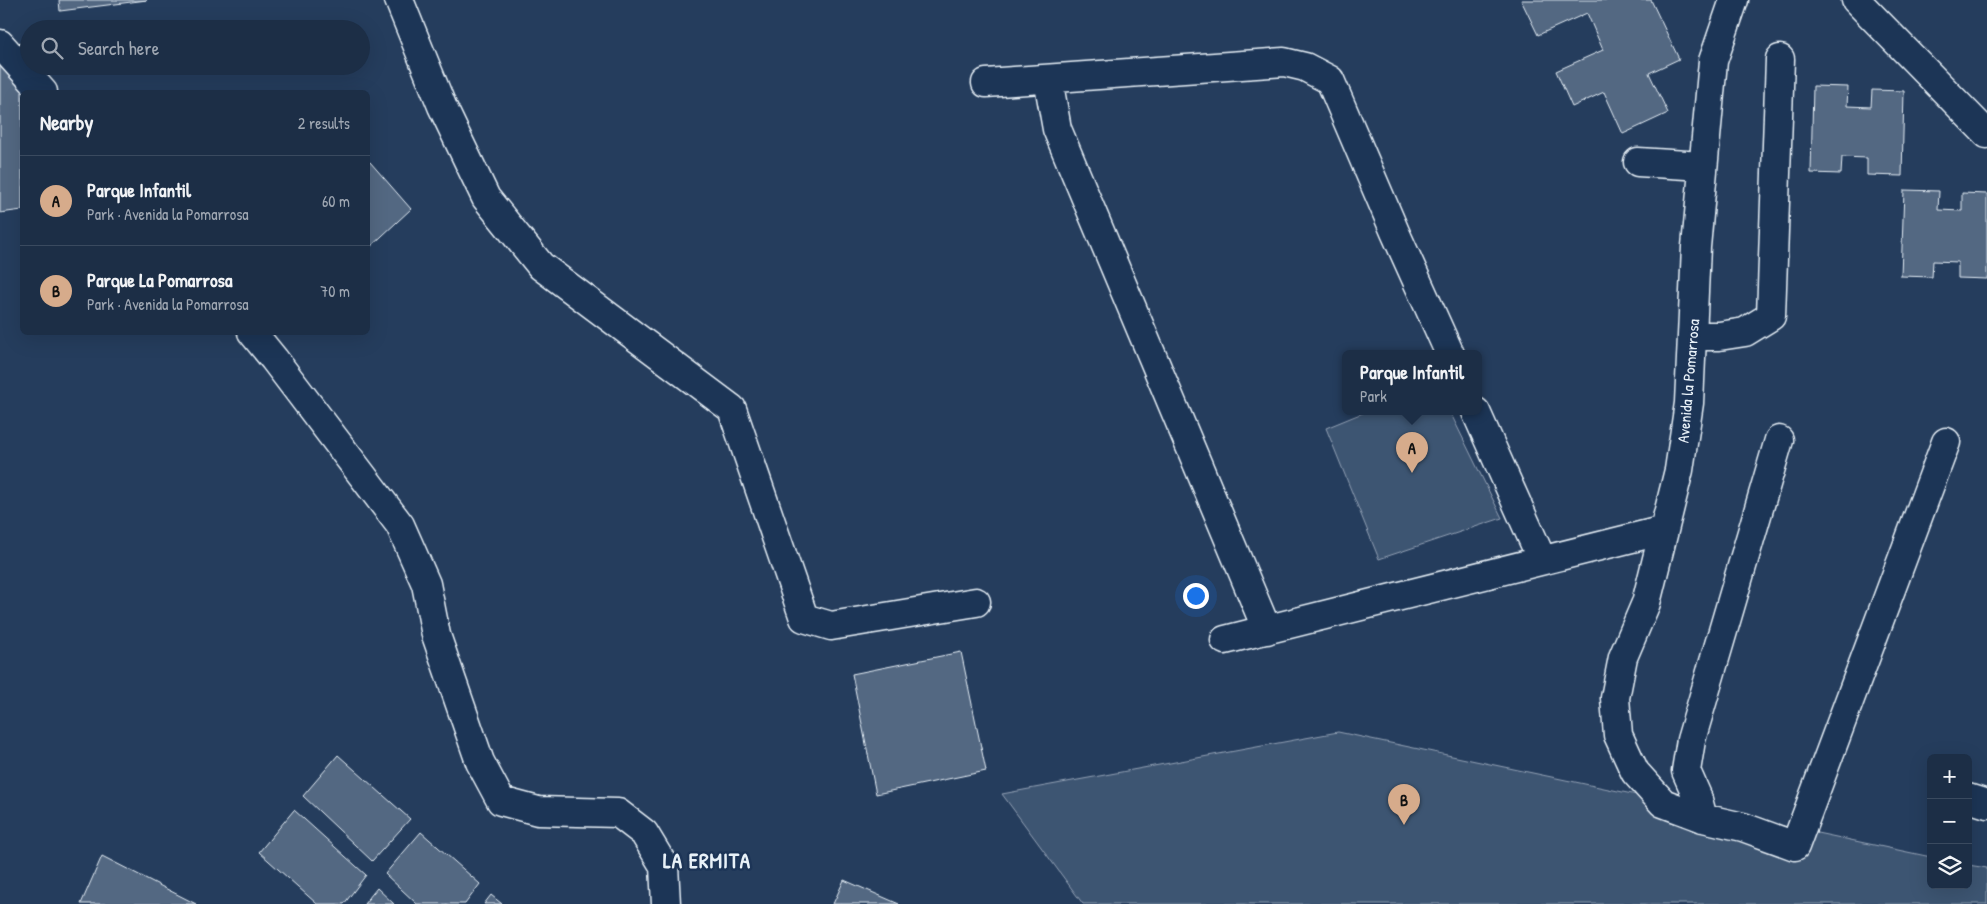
<!DOCTYPE html>
<html lang="en">
<head>
<meta charset="utf-8">
<style>
	body { margin:0; font-family:"Patrick Hand",sans-serif; background:#25364d; color:#f1f3f6 }
	.controls { position:absolute; right:15px; bottom:15px; display:grid; overflow:hidden; border-radius:8px; box-shadow:0 5px 20px #0002 }
	.controls button { width:45px; height:45px; display:grid; place-items:center; padding:0; border:0; border-bottom:1px solid #3a4a5f; background:#1c2e46; color:#f1f3f6; font:25px sans-serif }
	.you { position:absolute; left:1195px; top:595px; width:18px; height:18px; margin:-12px; border:4px solid #fff; border-radius:50%; background:#1a73e8; box-shadow:0 0 0 8px #1a73e833 }
	.badge { display:grid; place-items:center; width:32px; height:32px; border-radius:50%; background:#d6ab8b; color:#111; font-size:16px; font-weight:700 }
	.pin { position:absolute; translate:-50% -41px; filter:drop-shadow(0 1px 2px #0008) }
	.pin::after { content:''; position:absolute; top:26px; width:18px; height:15px; background:inherit; clip-path:polygon(0 0,100% 0,50% 100%) }
	.popup { position:absolute; left:1342px; top:350px; width:140px; height:65px; box-sizing:border-box; display:grid; place-content:center; border-radius:8px; background:#1c2e46; filter:drop-shadow(0 1px 4px #0005); font-size:16px; white-space:nowrap; color:#a0a8b3 }
	.popup b { font-size:19px; color:#f1f3f6 }
	.popup::after { content:''; position:absolute; left:50%; top:100%; margin-left:-10px; border:10px solid transparent; border-top-color:#1c2e46 }
	.list { margin:0; padding:0; list-style:none }
	h2 { display:flex; justify-content:space-between; align-items:center; height:65px; margin:0; padding:0 20px; font-size:21px }
	h2 small { font-size:16px; font-weight:400; color:#a0a8b3 }
	.list li { display:grid; grid-template-columns:32px 1fr auto; gap:15px; align-items:center; box-sizing:border-box; height:90px; padding:0 20px; border-top:1px solid #3a4a5f }
	.list b { display:block; font-size:19px; white-space:nowrap }
	.list p { margin:0; font-size:16px; white-space:nowrap; color:#a0a8b3 }
	.list em { font-size:16px; font-style:normal; color:#a0a8b3 }
	.icon { flex:none; width:28px; height:28px; fill:none; stroke:currentColor; stroke-width:2; stroke-linecap:round; stroke-linejoin:round }
	.map { position:relative; flex:none; width:1987px; height:904px; overflow:hidden }
	.search { position:absolute; background:#1c2e46; box-shadow:0 5px 20px #0002; left:20px; top:20px; width:350px; height:55px; display:flex; align-items:center; gap:12px; box-sizing:border-box; padding:0 18px; border-radius:28px; color:#a0a8b3; font-size:19px }
	.panel { position:absolute; background:#1c2e46; box-shadow:0 5px 20px #0002; left:20px; top:90px; width:350px; height:245px; border-radius:8px }
	.map>svg:first-child { display:block }
</style>
</head>
<body>
<div class="map">
<svg width="1987" height="904" viewBox="0 0 1987 904">
	<rect width="100%" height="100%" fill="#253d5d"/>
	<filter id="ink" filterUnits="userSpaceOnUse"><feTurbulence type="fractalNoise" baseFrequency=".02" numOctaves="2"/><feDisplacementMap in="SourceGraphic" scale="10" xChannelSelector="R" yChannelSelector="G"/><feConvolveMatrix kernelMatrix="1 2 1 2 8 2 1 2 1" color-interpolation-filters="sRGB"/></filter>
	<g filter="url(#ink)">
		<!-- green -->
		<path fill="#3e5472" stroke="#93a2b5" d="M1365,412h85l52,106 -123,41 -53,-131z
			M1338,732l593,125v28h37v-20l19,3v36h-904l-81,-110z"/>
		<!-- building -->
		<path fill="#536782" stroke="#e8f1f8" d="M59,0h88l-87,11z
			M1521,0h130l28,59 -30,14 19,40 -45,21 -19,-42 -32,15 -16,-36 47,-21 -16,-37 -49,22z
			M0,62l25,30h-3v118l-22,3z
			M1813,86l35,1 -1,19 24,1 1,-17 32,1 -2,85 -35,-1v-17l-25,-1 -1,17 -30,-1z
			M370,162l41,47 -43,40v-86z
			M1904,190l35,1 -1,19 24,1v-18l25,1v85l-29,-1v-16l-25,-1 -1,16 -31,-1z
			M961,652l25,119 -110,23 -24,-120z
			M338,755l72,64 -38,42 -69,-65z
			M294,810l72,65 -22,29h-27l-58,-52z
			M421,832l59,52 -15,20h-48l-32,-30z
			M102,856l94,48h-115z
			M844,880l55,24h-66z
			M377,888l17,16h-30z
			M491,895l11,9h-18z"/>
		<g fill="none" stroke-linecap="round" stroke-linejoin="round">
			<!-- minor casing -->
			<g stroke="#e8f1f8" stroke-width="31">
				<path id="minor" d="M399,0l43,106 44,92 55,68 191,143 72,209 27,8 145,-24
					M1734,0l-21,61 -17,186 -7,156 -10,67 -33,133 -23,54 -8,41 3,37 17,37 28,31 40,15 40,9 52,19 151,-404
					M1856,0l131,134
					M0,44l43,48
					M1048,79l9,50 210,501
					M986,83l298,-21 21,5 25,13 65,152 55,122
					M1638,162l65,4
					M252,332l22,27 126,166 26,59 10,51 44,127 21,39 37,10 80,2 26,20 20,33 2,38
					M1692,336h27l26,-4 26,-16 9,-257
					M1476,412l66,148
					M1225,640l439,-110
					M1968,798l19,6
					M1703,818l-6,-22 -11,-25 5,-31 88,-300"/>
			</g>
			<!-- minor -->
			<use href="#minor" stroke="#1d3557" stroke-width="28"/>
		</g>
	</g>
	<g text-anchor="middle" dominant-baseline="central" stroke-width="5" stroke-linejoin="round" paint-order="stroke">
		<!-- street labels -->
		<g font-size="16" fill="#e8f1f8" stroke="#1d3557">
			<text transform="translate(1688 381) rotate(-85)">Avenida la Pomarrosa</text>
		</g>
		<!-- district labels -->
		<g font-size="21" font-weight="bold" letter-spacing="1" fill="#e8f1f8" stroke="#1d3557">
			<text x="707" y="860">LA ERMITA</text>
		</g>
	</g>
</svg>
<div class="controls">
<button>+</button>
<button>−</button>
<button><svg class="icon" aria-label="layers" viewBox="0 0 24 24"><path d="M12 4l9 5-9 5-9-5zM3 14l9 5 9-5"/></svg></button>
</div>
<div class="you"></div>
<div class="pin badge" style="left:1412px;top:473px">A</div>
<div class="popup"><b>Parque Infantil</b>Park</div>
<div class="pin badge" style="left:1404px;top:825px">B</div>
<div class="search"><svg class="icon" aria-label="search" viewBox="0 0 24 24"><circle cx="10" cy="10" r="6"/><path d="M15 15l6 6"/></svg>Search here</div>
<section class="panel">
<h2>Nearby<small>2 results</small></h2>
<ul class="list">
<li><span class="badge">A</span><div><b>Parque Infantil</b><p>Park · Avenida la Pomarrosa</p></div><em>60 m</em></li>
<li><span class="badge">B</span><div><b>Parque La Pomarrosa</b><p>Park · Avenida la Pomarrosa</p></div><em>70 m</em></li>
</ul>
</section>
</div>
</body>
</html>
